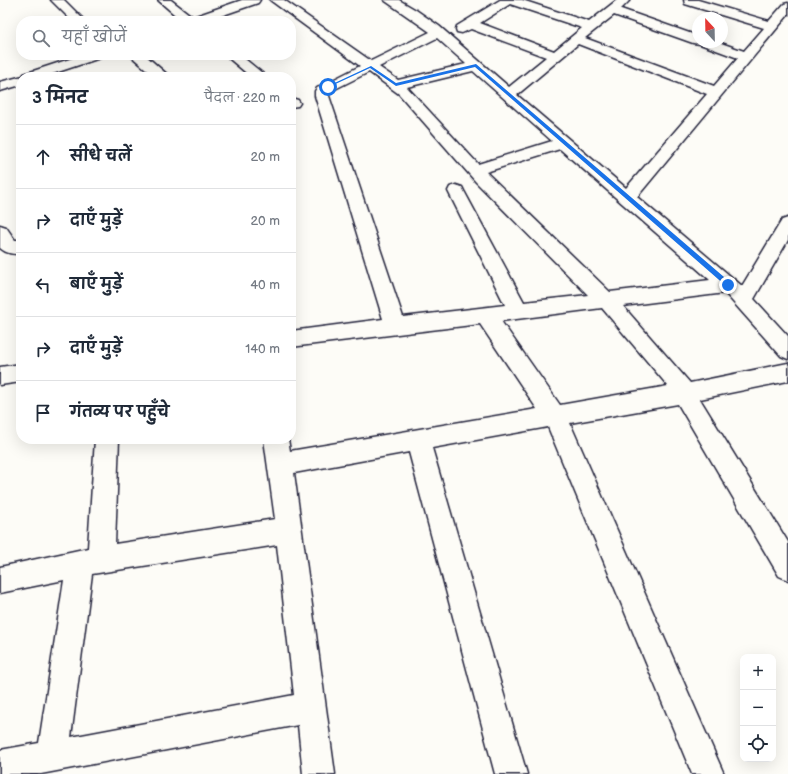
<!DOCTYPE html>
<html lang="hi">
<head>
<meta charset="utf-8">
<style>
	body { margin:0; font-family:"Balsamiq Sans","Playpen Sans Deva",sans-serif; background:#f2f2f3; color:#1f2937 }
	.controls { position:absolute; right:12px; bottom:12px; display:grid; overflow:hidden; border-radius:8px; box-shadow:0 4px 16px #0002 }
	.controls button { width:36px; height:36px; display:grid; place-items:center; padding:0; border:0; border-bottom:1px solid #e0e1e3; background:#fff; color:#1f2937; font:20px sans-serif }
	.compass { position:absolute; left:692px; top:12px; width:36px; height:36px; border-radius:50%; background:#fff; box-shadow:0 4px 16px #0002; rotate:338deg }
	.stop { position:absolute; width:12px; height:12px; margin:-9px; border:3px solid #1a73e8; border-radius:50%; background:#fff }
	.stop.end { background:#1a73e8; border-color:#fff; box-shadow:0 1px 4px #0008 }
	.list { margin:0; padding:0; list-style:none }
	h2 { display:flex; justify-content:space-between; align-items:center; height:52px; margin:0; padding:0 16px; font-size:17px }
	h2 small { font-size:13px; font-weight:400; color:#747a83 }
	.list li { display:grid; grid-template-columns:26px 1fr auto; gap:12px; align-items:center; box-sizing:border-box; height:64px; padding:0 16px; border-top:1px solid #e0e1e3 }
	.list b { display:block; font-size:15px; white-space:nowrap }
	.list em { font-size:13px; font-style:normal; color:#747a83 }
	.icon { flex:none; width:22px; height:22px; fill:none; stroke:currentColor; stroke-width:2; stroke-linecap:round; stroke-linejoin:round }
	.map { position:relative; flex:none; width:788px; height:774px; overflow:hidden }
	.search { position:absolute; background:#fff; box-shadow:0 4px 16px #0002; left:16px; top:16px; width:280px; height:44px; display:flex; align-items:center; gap:10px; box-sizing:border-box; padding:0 14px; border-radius:16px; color:#747a83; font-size:15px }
	.panel { position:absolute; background:#fff; box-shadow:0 4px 16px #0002; left:16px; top:72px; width:280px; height:372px; border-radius:16px }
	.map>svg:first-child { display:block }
</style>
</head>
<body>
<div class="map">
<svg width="788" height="774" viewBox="0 0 788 774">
	<rect width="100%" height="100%" fill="#fdfcf7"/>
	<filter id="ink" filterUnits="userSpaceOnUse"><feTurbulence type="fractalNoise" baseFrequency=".025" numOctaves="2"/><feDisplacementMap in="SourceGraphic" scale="8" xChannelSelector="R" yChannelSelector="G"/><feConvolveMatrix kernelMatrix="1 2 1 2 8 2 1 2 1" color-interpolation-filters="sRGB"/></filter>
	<g filter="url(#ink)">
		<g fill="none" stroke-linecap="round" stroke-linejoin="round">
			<!-- street casing -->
			<g stroke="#22223b" stroke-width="3">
				<path id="street" d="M51,0h13l21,21h-13z
					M158,0h13l22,17 49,-17h18l-2,3 -52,18h-24z
					M270,0h14l87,61 59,-29 -46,-32h15l17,10 23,16 70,61 37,-30 -75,-28 -9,4 -5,-1 -1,-3 1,-3 43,-26h22l67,22 28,-22h13l-9,9 77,27v6h20l26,9 20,-23 -79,-24 -1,-4h14l71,21 15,-17 4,-1v12l-151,182 105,89 40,-66 6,-2v22l-34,59 34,37v23l-7,-3 -56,-63 -102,13 67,77 98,-20v18l-88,18 88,143v38l-9,-4 -101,-172 -108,19 154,351h-32l-144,-347 -116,21 95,326h-32l-86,-322 -115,21 41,301h-32l-5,-49 -257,49h-41v-24l39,-7 25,-163 -64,13v-26l88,-19 7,-109h24l-4,105 160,-25 -11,-80h24l2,12 247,-42 -57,-85 -189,23v-16l92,-12 -68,-223v-5l2,-3 43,-22zM510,4l72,24 -28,23 -74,-28zM614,15l79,28 7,1 38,14 -24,28 -129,-48zM437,38l29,26 -68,16 -19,-13zM578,44l129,50 -81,94 -109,-93zM473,71l79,70 -74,23 -71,-77zM369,72l30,22 77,88 112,113 -64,7 -60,-111 -2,-4 -6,-2 -6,2 -2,4 57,114 -102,12 -74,-221v-3l4,-3zM560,149l150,131 -100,12 -124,-120zM602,308l66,78 -108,19 -59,-84zM277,545l17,150 -223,42 21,-163z
					M82,55h20l-2,3 -57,19h-22v8l-21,6v-9l23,-6 1,-2z
					M130,55h15l25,22h-15z
					M225,55h15l27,22h-16z
					M291,98l7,2 2,3 -2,3 -7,1z
					M0,225l6,2 9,13h6v14c-8,0 -14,0 -21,-6z
					M21,364v18l-21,3v-18z"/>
			</g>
			<!-- street -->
			<use href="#street" fill="#fdfcf7" fill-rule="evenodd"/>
		</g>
	</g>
	<!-- route -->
	<path fill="#1a73e8" d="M476,64l255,219v3h-5l-251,-219 -79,19 -26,-18 -41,19h-3l45,-21 25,17z"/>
</svg>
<div class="controls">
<button>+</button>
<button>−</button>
<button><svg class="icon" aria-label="locate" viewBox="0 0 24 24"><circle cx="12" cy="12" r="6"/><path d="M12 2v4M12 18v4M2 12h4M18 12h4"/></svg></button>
</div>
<svg class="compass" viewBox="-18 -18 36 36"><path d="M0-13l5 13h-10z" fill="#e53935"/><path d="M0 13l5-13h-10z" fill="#747a83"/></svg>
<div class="stop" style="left:328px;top:87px"></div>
<div class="stop end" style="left:728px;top:285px"></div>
<div class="search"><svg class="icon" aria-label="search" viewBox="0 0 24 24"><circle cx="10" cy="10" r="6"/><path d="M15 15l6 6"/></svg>यहाँ खोजें</div>
<section class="panel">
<h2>3 मिनट<small>पैदल · 220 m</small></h2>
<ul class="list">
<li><svg class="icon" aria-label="ahead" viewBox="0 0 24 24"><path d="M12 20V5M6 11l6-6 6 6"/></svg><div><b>सीधे चलें</b></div><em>20 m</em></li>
<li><svg class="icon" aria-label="right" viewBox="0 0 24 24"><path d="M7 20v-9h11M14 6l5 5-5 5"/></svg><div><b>दाएँ मुड़ें</b></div><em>20 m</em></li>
<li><svg class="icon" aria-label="left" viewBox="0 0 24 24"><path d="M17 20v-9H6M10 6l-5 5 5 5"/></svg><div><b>बाएँ मुड़ें</b></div><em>40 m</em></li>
<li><svg class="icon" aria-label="right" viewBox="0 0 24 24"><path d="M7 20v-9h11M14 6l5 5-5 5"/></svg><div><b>दाएँ मुड़ें</b></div><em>140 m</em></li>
<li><svg class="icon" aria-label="arrive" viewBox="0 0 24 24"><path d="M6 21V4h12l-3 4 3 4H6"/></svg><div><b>गंतव्य पर पहुँचे</b></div></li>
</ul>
</section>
</div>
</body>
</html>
